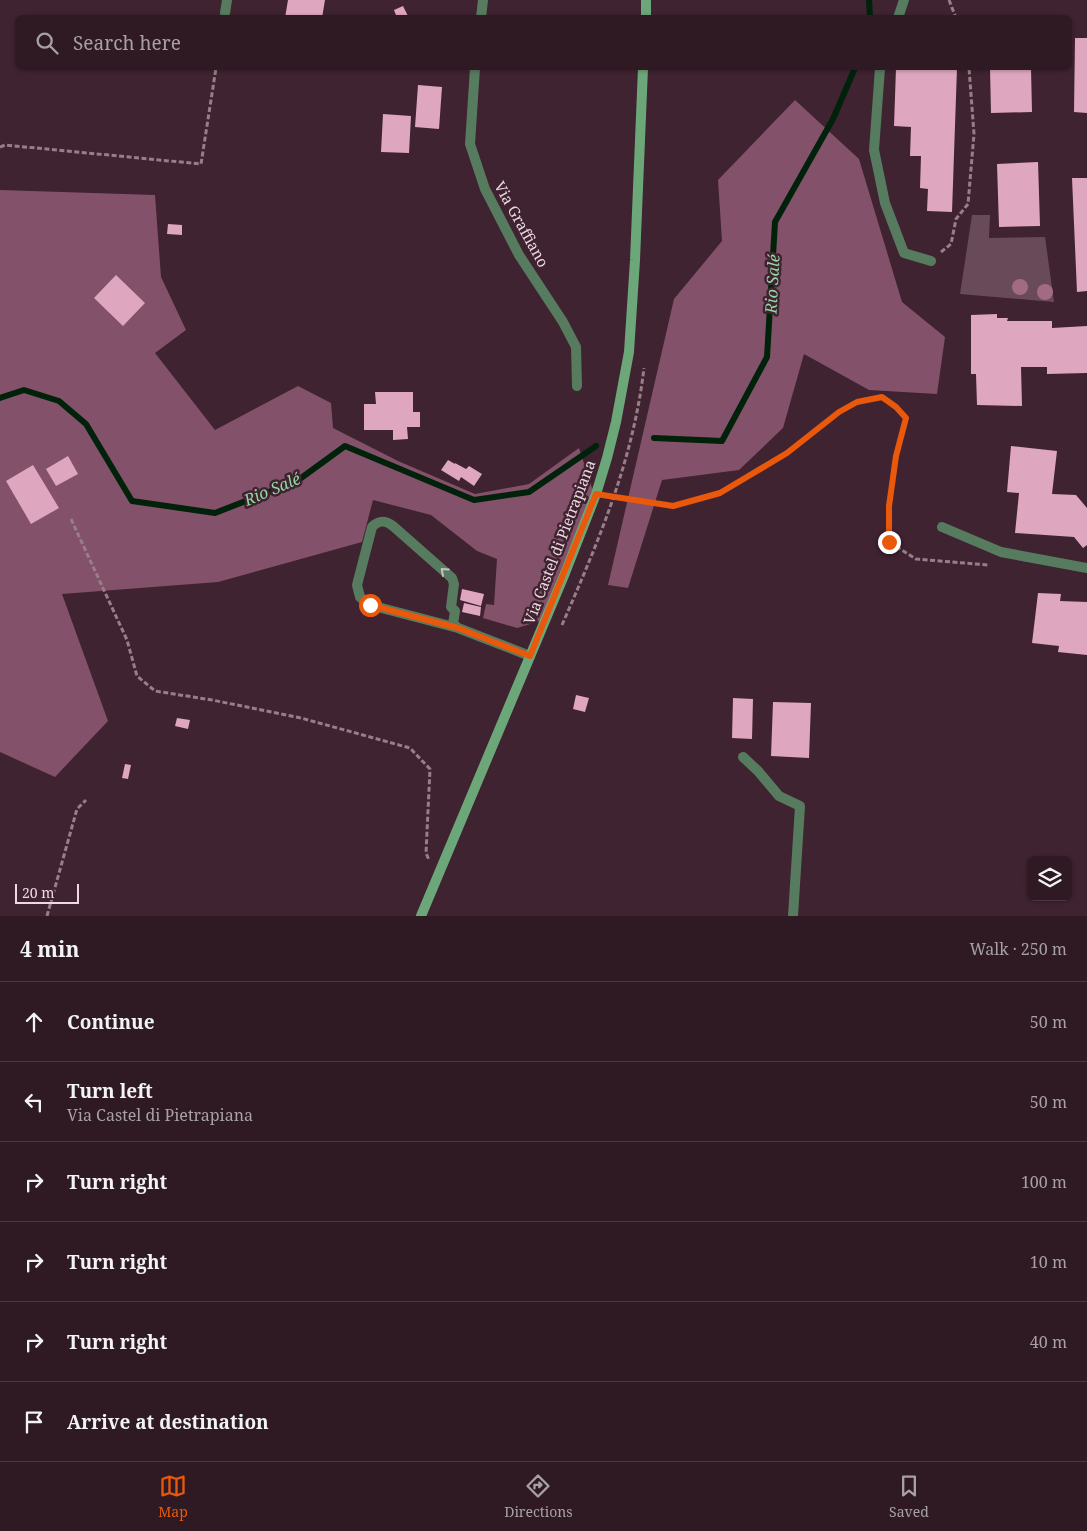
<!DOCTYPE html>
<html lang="en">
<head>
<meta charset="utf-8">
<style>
	body { margin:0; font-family:"Noto Serif",serif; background:#37232c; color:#f1f3f6 }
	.controls { position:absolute; right:15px; bottom:15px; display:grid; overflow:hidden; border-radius:8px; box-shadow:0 1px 4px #0004 }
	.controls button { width:45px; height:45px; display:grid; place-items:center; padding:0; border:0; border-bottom:1px solid #4a3841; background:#2f1a24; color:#f1f3f6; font:25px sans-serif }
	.scale { position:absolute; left:15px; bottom:12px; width:64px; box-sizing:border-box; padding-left:5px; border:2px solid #ecd9e1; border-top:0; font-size:14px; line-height:18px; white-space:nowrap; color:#ecd9e1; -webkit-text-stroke:4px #3f2330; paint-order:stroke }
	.stop { position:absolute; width:15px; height:15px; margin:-11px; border:4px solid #ea580c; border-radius:50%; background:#fff }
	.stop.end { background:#ea580c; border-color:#fff; box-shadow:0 1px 5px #0008 }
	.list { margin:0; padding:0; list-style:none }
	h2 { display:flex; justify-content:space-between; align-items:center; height:65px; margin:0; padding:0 20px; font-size:21px }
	h2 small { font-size:16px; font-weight:400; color:#a7a1a6 }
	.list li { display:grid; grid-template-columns:32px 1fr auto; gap:15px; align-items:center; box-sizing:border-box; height:80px; padding:0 20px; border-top:1px solid #4a3841 }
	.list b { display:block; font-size:19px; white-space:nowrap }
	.list p { margin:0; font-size:16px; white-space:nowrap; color:#a7a1a6 }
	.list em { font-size:16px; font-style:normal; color:#a7a1a6 }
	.icon { flex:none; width:28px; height:28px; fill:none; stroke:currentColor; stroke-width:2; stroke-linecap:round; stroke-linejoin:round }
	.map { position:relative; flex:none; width:1087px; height:916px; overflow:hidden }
	.search { position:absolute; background:#2f1a24; box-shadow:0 1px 4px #0004; left:15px; right:15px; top:15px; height:55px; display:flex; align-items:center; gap:12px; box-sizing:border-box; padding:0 18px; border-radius:8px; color:#a7a1a6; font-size:19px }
	.sheet { height:545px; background:#2f1a24 }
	nav { display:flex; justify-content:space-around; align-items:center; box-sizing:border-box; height:70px; border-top:1px solid #4a3841; background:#2f1a24; font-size:14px; color:#a7a1a6 }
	nav a { display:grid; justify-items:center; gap:2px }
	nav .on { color:#ea580c }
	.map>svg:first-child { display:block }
</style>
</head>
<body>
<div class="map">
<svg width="1087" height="916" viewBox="0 0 1087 916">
	<rect width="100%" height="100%" fill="#3f2330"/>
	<!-- green -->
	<path fill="#684a58" d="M972,215h18l-1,23 56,-1 9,65 -94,-8z"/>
	<!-- forest -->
	<path fill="#835169" d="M795,100l64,59 43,143 43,35 -8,57 -68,-4 -65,-36 -21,74 -44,42 -77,10 -34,108 -20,-3 66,-286 48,-58 -4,-61z
		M0,190l155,5 6,82 25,53 -31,23 60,77 83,-44 33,17 2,25 65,33 77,33 54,-10 50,-36 14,43 -53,130 -23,7 -34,-10 3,-14 8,1 3,-46 -20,-8 -46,-36 -58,-15 -11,42 -144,40 -156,12 46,127 -53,56 -55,-25z"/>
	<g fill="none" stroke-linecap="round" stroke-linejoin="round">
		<!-- stream -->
		<path stroke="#00220b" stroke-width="6" d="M869,0l1,18
			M0,398l24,-8 35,11 27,23 46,77 83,12 82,-32 48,-35 129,54 55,-8 67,-46
			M654,438l68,3 45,-84 8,-135 58,-103 22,-51"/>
	</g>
	<!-- building -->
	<path fill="#dfa6c0" d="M288,0h37l-3,18h-37z
		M403,6l6,12h-12l-3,-8z
		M1075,38h12v75l-13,-1z
		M896,68h61l-5,144 -25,-1 1,-22 -8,-1 1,-32h-11l1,-29 -17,-1z
		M990,68h41l1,44 -41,1z
		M418,85l24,2 -3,42 -24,-2z
		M383,114l28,2 -2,37 -28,-1z
		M1038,162l2,64 -41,1 -2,-63z
		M1072,178h15v113l-10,1z
		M168,224l14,1v10l-15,-1z
		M116,275l29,28 -22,23 -29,-28z
		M997,314v4h11l-1,3h45v7l35,-2v47l-40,1v-7h-26l1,39 -45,-1 -1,-31h-5v-59z
		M375,392h38v20h7v15h-13l1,12 -15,1v-10h-29v-26h12z
		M1011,446l46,5 -5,43 24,1 11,13v37l-4,3 -9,-11 -59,-4 4,-40 -12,-1z
		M68,456l10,18 -22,12 -10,-17z
		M448,460l7,4v-1l11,6 3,-3 13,8 -8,12 -13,-9 -2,4 -18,-11z
		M33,465l26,43 -28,16 -25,-43z
		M462,589l22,5 -3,12 -21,-6z
		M1038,593l23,1 -1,7 27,1v53l-29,-3 1,-6 -27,-3z
		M464,603l17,4 -1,9 -18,-4z
		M576,695l13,3 -4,14 -12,-3z
		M733,698l20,1 -1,40 -20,-1z
		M773,702l38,1 -2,55 -38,-2z
		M177,718l13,2 -2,9 -13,-3z
		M125,764l6,1 -3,14 -6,-1z"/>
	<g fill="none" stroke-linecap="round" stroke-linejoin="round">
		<!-- path -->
		<path stroke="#977f8a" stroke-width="3" stroke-dasharray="5 2.5" stroke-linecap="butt" d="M949,0l7,18
			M0,147l5,-2 196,19 15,-96
			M941,252l10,-8 5,-25 12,-15 6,-70 -5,-66
			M614,498l59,8 48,-13 66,-40 52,-41 18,-10 25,-5 14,10 10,11 -9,39 -8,49v36l27,17 72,6
			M71,519l56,121 10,36 18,15 57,9 89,18 109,30 20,21 -4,84 3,7
			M562,625c37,-85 71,-164 82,-257
			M47,916l30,-107 9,-9"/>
		<!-- service -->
		<path stroke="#577b5f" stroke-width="10" d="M225,13l2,-13
			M898,18l6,-18
			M880,68l-6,82 11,53 19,50 27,8
			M942,527l59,25 86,16
			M458,628l-5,-4 2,-13 -4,-4 3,-23 -2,-6 -59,-52c-8,-6 -14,-6 -21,1l-15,58 3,12 10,8 88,23 72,28
			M743,757l15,14 21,25 21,10 -7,110"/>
		<!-- minor -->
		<path stroke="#577b5f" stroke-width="10" d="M481,18l2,-18
			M475,68l-5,76 15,45 34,66 44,67 13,25 1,39"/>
		<!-- secondary -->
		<path stroke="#6ca77a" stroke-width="10" d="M646,18v-18
			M421,916l144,-343 31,-79 11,-36 9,-36 13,-70 6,-92 8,-192"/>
	</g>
	<!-- trees -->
	<g fill="#a36a84">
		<circle cx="1020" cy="287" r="8"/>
		<circle cx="1045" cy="292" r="8"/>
	</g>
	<!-- one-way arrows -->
	<defs><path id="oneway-chevron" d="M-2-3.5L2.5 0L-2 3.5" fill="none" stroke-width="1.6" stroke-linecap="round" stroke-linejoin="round" transform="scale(1.25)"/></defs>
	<use stroke="#c7c2c0" href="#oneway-chevron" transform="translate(444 571) rotate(-138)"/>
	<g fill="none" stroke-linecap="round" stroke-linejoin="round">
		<!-- route -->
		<path stroke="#ea580c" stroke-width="6" d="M370,605l88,23 72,28 66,-162 77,12 47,-13 67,-40 52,-41 18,-10 25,-5 14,10 10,11 -10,38 -7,50v36"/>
	</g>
	<g text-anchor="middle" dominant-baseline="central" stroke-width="5" stroke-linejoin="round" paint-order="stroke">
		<!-- street labels -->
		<g font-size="15" fill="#ecd9e1" stroke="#3f2330">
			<text transform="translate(522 224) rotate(61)">Via Graffiano</text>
			<text transform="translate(559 542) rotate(-69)">Via Castel di Pietrapiana</text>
		</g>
		<!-- water labels -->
		<g font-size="16" font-style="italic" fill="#91d8a2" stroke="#3f2330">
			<text transform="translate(772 284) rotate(-87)">Rio Salé</text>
			<text transform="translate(272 489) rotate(-23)">Rio Salé</text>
		</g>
	</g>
</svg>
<div class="controls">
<button><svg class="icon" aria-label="layers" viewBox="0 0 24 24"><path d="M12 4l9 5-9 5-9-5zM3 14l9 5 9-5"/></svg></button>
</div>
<div class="scale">20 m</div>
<div class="stop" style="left:370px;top:605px"></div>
<div class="stop end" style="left:889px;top:542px"></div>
<div class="search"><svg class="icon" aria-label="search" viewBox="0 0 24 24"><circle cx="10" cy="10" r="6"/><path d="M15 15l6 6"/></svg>Search here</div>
</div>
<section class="sheet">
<h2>4 min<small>Walk · 250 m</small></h2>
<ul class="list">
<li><svg class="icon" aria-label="ahead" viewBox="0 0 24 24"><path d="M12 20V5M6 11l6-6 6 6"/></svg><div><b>Continue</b></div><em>50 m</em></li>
<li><svg class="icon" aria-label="left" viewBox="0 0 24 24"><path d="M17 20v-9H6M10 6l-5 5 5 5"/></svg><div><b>Turn left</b><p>Via Castel di Pietrapiana</p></div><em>50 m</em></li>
<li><svg class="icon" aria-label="right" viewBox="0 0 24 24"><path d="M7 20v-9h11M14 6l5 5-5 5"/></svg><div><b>Turn right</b></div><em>100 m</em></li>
<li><svg class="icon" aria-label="right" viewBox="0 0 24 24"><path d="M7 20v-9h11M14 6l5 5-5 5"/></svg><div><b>Turn right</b></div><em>10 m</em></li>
<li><svg class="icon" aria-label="right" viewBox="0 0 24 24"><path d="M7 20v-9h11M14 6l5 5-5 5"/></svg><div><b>Turn right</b></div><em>40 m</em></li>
<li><svg class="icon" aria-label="arrive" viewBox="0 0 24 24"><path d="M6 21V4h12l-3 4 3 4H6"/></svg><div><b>Arrive at destination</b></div></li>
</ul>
</section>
<nav>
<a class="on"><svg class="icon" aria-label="map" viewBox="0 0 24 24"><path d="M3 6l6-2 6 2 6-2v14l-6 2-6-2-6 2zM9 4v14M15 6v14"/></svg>Map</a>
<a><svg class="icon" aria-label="directions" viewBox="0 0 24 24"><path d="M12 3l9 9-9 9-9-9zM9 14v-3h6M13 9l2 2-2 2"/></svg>Directions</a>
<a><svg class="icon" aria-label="saved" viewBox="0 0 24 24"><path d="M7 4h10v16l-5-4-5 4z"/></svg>Saved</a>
</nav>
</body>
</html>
